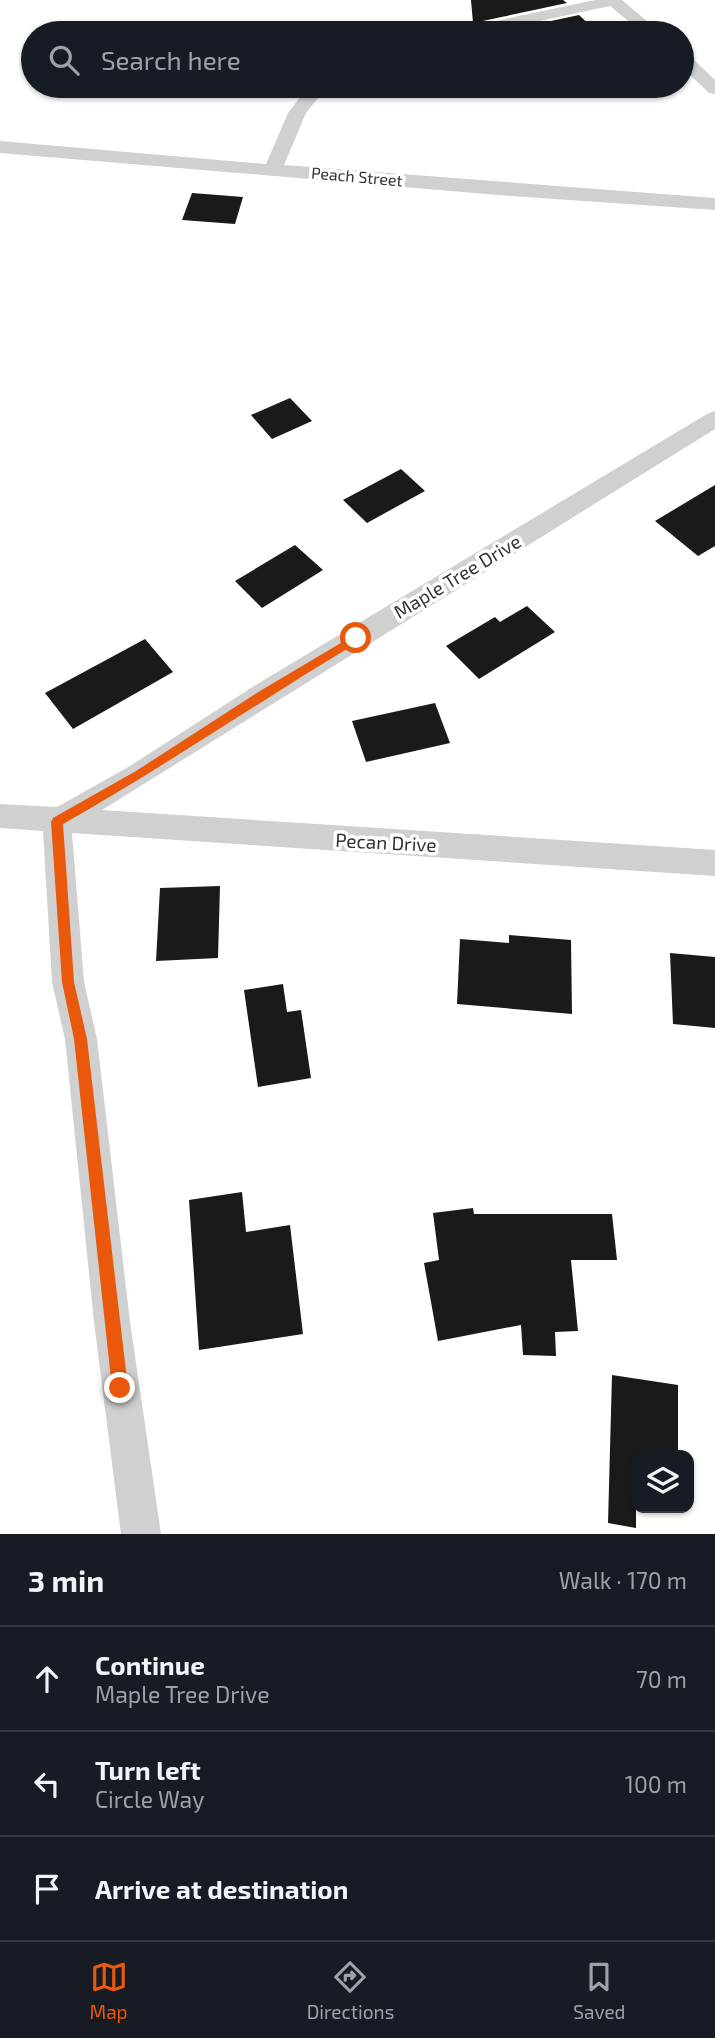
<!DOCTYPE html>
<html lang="en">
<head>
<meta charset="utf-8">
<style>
	body { margin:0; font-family:"Exo 2",sans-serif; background:#242831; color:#f1f3f6 }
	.controls { position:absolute; right:21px; bottom:21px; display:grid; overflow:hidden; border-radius:14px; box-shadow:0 2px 5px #0004 }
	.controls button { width:63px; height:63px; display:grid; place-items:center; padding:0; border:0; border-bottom:2px solid #363941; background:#171b24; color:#f1f3f6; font:35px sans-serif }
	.stop { position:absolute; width:21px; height:21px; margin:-16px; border:5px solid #ea580c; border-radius:50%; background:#fff }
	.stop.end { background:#ea580c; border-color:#fff; box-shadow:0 2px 7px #0008 }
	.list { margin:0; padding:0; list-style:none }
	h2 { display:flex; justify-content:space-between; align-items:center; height:91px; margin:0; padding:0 28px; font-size:30px }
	h2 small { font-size:23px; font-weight:400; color:#9ea1a6 }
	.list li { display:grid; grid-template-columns:46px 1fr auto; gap:21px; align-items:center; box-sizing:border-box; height:105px; padding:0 28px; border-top:2px solid #363941 }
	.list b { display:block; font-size:26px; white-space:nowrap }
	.list p { margin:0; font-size:23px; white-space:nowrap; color:#9ea1a6 }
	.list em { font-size:23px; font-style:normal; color:#9ea1a6 }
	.icon { flex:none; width:38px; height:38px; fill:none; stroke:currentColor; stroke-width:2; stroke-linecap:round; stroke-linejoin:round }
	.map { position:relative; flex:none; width:715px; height:1534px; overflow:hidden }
	.search { position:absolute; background:#171b24; box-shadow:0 2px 5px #0004; left:21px; right:21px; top:21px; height:77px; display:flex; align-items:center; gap:18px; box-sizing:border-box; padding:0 24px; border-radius:38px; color:#9ea1a6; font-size:26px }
	.sheet { height:406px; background:#171b24 }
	nav { display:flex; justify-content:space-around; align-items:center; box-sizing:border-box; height:98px; border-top:2px solid #363941; background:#171b24; font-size:19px; color:#9ea1a6 }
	nav a { display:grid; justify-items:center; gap:4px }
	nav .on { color:#ea580c }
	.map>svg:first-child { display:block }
</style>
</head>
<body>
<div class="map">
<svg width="715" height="1534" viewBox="0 0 715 1534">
	<rect width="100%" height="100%" fill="#fff"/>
	<!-- building -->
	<path fill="#1a1a1a" d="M471,0h92l4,3 -94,20z
		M579,15l19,18h-103z
		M192,193l51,4 -8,27 -53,-4z
		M290,398l22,23 -40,18 -21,-24z
		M401,469l24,22 -58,32 -24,-23z
		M715,485v61l-17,10 -43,-35z
		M295,545l28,25 -61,38 -27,-27z
		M527,606l28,26 -76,47 -33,-33 49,-29 5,5z
		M145,639l28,33 -100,57 -28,-36z
		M435,703l15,40 -84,19 -14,-41z
		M220,886l-2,72 -62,3 4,-73z
		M509,935l62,5 1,74 -115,-10 3,-65 49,4z
		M670,953l45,4v71l-42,-4z
		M283,984l4,28 14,-2 10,68 -53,9 -14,-97z
		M242,1192l4,40 44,-7 13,109 -104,16 -10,-150z
		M473,1208l1,6h138l5,46h-46l7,71 -23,1 1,24 -33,-1 -2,-30 -83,16 -14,-78 15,-3 -6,-47z
		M612,1375l66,10v70h-42v73l-28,-5z"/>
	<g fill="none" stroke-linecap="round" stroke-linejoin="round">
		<!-- minor -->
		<path fill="#d0d0d0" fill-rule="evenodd" d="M595,0h27l39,33h-18l-33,-27 -126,27h-30l8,-5z
			M682,53l6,1 27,26v14l-6,-1 -27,-26z
			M309,86h19l-22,27 -22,52 431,33v12l-204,-14 -511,-43v-12l266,23 22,-51z
			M715,411v18l-613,381 613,40v26l-643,-43 12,149 13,57 33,283 31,212h-40l-27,-212 -29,-283 -13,-57 -9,-151 -43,-3v-24l57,3 73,-41 124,-80 453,-272z"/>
	</g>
	<!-- route -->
	<path fill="#ea580c" d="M356,634l4,1v6c-100,60 -196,126 -297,183l11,158 13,57 41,349 -3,6 -5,2 -5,-2 -3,-6 -38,-349 -12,-57 -11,-160 2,-4 83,-47 124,-80z"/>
	<g text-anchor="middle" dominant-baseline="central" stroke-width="7" stroke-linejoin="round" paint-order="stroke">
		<!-- far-street labels -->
		<g font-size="16" fill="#333" stroke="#fff">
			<text transform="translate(357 176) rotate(5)">Peach Street</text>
		</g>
		<!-- street labels -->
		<g font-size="19" fill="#333" stroke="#fff">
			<text transform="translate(457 576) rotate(-31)">Maple Tree Drive</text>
			<text transform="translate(386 842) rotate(3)">Pecan Drive</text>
		</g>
	</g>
</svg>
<div class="controls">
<button><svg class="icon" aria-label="layers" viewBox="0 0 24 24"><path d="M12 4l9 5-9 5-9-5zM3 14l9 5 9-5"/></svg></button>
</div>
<div class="stop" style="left:356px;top:638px"></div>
<div class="stop end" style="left:120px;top:1388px"></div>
<div class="search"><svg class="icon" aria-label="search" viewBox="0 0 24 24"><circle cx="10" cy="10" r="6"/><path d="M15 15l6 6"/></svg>Search here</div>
</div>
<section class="sheet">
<h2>3 min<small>Walk · 170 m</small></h2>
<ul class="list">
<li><svg class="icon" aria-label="ahead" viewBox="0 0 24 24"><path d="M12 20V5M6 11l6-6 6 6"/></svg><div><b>Continue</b><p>Maple Tree Drive</p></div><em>70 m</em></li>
<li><svg class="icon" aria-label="left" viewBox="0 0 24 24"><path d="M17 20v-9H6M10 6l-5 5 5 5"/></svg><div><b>Turn left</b><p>Circle Way</p></div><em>100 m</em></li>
<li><svg class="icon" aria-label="arrive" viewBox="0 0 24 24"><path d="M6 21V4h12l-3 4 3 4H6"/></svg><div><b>Arrive at destination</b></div></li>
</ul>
</section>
<nav>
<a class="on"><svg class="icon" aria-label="map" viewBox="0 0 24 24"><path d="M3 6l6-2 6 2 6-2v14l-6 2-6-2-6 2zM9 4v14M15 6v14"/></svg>Map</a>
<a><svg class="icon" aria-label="directions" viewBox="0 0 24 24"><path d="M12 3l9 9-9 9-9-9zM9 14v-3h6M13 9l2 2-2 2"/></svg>Directions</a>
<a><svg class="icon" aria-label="saved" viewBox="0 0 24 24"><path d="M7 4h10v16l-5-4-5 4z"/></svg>Saved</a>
</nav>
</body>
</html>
